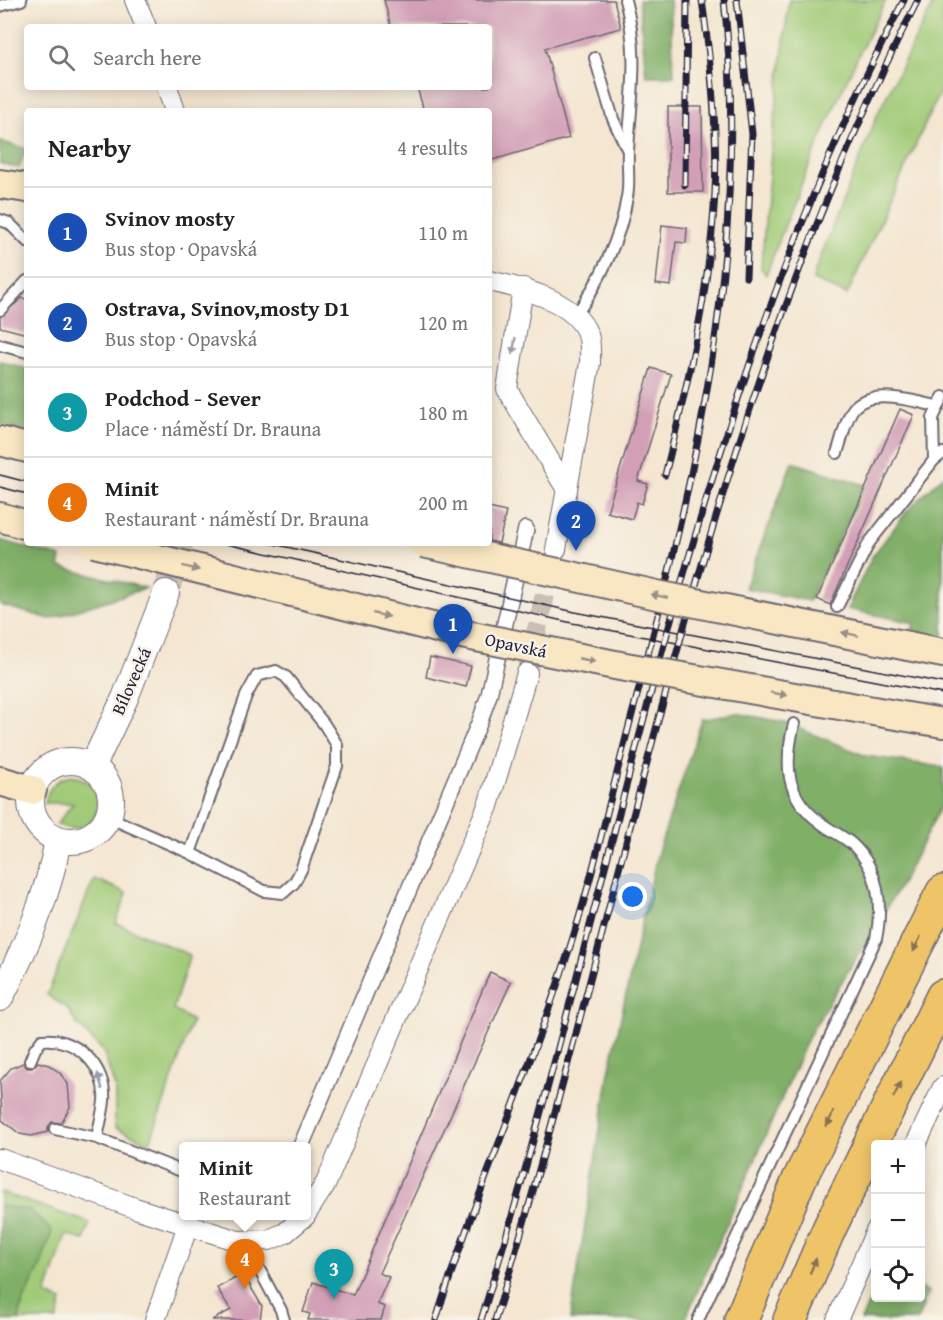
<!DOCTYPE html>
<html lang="en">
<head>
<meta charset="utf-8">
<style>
	body { margin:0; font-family:"Gentium Book Plus",serif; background:#f6f6f6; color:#222 }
	.controls { position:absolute; right:18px; bottom:18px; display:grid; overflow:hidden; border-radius:6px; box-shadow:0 3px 15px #0003 }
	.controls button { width:54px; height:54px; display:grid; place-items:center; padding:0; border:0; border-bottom:2px solid #e0e0e0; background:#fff; color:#222; font:30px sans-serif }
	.you { position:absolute; left:633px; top:897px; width:21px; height:21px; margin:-15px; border:4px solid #fff; border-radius:50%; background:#1a73e8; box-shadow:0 0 0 9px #1a73e833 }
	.badge { display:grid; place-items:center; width:39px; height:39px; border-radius:50%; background:#1f6fb2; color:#fff; font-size:20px; font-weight:700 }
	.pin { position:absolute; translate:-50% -50px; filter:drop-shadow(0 2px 3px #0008) }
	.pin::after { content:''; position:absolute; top:32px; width:21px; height:18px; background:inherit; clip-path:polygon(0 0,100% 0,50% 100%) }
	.popup { position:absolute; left:179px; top:1142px; width:132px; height:78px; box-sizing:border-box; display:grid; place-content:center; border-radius:6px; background:#fff; filter:drop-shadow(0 2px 4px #0005); font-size:20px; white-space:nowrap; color:#767676 }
	.popup b { font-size:22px; color:#222 }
	.popup::after { content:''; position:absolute; left:50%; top:100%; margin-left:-12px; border:12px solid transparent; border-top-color:#fff }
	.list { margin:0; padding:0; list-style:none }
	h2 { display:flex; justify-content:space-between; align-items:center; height:78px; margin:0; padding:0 24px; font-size:26px }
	h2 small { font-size:20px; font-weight:400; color:#767676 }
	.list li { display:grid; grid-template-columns:39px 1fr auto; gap:18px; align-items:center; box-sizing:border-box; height:90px; padding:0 24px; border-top:2px solid #e0e0e0 }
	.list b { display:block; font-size:22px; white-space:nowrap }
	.list p { margin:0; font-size:20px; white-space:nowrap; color:#767676 }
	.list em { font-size:20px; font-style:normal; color:#767676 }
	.icon { flex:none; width:33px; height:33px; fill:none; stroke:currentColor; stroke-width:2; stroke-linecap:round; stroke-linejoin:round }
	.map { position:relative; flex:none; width:943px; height:1320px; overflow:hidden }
	.search { position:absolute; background:#fff; box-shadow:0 3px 15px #0003; left:24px; top:24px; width:468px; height:66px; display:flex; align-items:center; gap:15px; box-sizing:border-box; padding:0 21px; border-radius:6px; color:#767676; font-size:22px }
	.panel { position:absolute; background:#fff; box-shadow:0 3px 15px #0003; left:24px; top:108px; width:468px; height:438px; border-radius:6px }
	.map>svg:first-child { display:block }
</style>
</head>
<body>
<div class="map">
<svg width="943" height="1320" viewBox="0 0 943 1320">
	<rect width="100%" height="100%" fill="#f7f3e8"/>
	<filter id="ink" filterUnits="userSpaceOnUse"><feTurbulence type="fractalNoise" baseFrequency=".0167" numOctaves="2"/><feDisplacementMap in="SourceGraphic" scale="12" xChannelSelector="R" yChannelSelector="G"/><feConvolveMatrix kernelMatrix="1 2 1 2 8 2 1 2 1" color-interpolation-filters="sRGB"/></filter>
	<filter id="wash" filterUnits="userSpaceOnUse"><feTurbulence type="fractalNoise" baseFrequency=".008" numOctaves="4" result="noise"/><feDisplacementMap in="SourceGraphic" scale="24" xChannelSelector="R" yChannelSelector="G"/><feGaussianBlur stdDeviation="1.35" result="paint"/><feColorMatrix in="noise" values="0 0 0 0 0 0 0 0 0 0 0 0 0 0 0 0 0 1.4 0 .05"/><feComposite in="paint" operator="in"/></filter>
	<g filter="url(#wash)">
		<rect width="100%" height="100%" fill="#f4e6d1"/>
		<!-- green -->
		<path fill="#a1cb78" stroke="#62765a" stroke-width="1.5" d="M789,0h97c-46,89 -85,181 -120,275l-5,-7 11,-127z
			M935,0h8v85l-96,210 -34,-15 2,-9 63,-158z
			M71,776c47,7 27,69 -14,48l16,-21h-28c3,-16 11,-24 26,-27z
			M94,879l33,14 -11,30 74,32 -17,54 19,12 -42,122 -35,-15v-41l-12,-36 -28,-29 -7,-13 -21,-14z
			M0,1192l90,31 -6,17 -18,-5 -20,60 16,6 -5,19h-57z"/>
		<!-- forest -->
		<path fill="#80af68" stroke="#516852" stroke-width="1.5" d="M639,0h31l4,76h-28z
			M0,141l26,8 -7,19 -19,-4z
			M0,361l27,8v62l-27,-7z
			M792,462l73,23 -56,116 -64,-13z
			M943,476v161l-31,-6 2,-8 -67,-14 25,-52 36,-47z
			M0,540l61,17 -2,10 87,21 -96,31 -50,-14z
			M736,713l47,9 83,34 77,11v35l-39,77 -94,155 -125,286h-115l39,-248 31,-142 18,-78 44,-132z
			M0,1206l30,4 22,21 -11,34 -19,39 -3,16h-19z
			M921,1288l8,4 -12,28h-56l14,-31 1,9h44z"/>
		<g id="blocks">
			<!-- building -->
			<path fill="#d29fb6" d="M384,0h230l7,28 -76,20 24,90 -80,23v-50h-65l-7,-24h72v-60h-98z
				M668,107h34l1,85h-35z
				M662,225l25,3 -1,15 -10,-1 -5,44 -15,-2z
				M22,298l5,1v35l-27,-7v-10z
				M651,368l20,6 -33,107 10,3 -6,20 -5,-2 -5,17 -25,-7z
				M900,409l14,6 -84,190 -13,-6z
				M489,508l17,4 -7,31 -10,-2z
				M430,657l41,9 -5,21 -40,-10z
				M490,972l21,10 -132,291 10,4 -12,27 8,3 -4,13h-73l2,-6 -7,-2 10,-30 40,13z
				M38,1062l11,3 11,8 8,11 2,23 -9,16 -9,-1 -4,5v5l-17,4 -11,-2 -18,-14 -2,-39 11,-13 12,-5 4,5h5z
				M243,1274l19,32 -2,14h-48l19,-10 -14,-22z"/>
		</g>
	</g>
	<g filter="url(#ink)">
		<use href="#blocks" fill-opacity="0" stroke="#6c6770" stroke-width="1.5"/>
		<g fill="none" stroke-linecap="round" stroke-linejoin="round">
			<!-- minor-tunnel -->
			<path stroke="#cabfb3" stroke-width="20" stroke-dasharray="20 10" stroke-linecap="butt" d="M527,673l26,-113"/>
			<!-- tertiary-tunnel -->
			<path stroke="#cabfb3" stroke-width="26" stroke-dasharray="26 13" stroke-linecap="butt" d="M166,593l14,-50"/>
			<!-- service casing -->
			<g stroke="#6c6770" stroke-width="14">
				<path id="service" d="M0,6l21,-6
					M595,58l18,61 15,32
					M0,220l9,3 18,18
					M0,310l27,-29
					M576,315c23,-33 45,-77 51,-118 3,-14 0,-31 1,-46 3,-55 12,-96 -3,-151
					M0,345l27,7
					M837,453c5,-13 8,-33 16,-44 17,-22 62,-7 85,-3
					M934,460l-1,-42 10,-21
					M837,607l32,-64 65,-83 9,-7
					M108,817l82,36 74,38 19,2 11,-10 7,-13 36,-104v-21l-13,-21 -38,-47 -10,-6 -19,5 -11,20 -56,157
					M30,1061l5,-12 7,-9c34,-4 65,27 62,61 -1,12 -5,25 -7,37
					M55,1129l42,9 87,34
					M245,1243l36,67 3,10
					M698,1320l178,-381c7,-34 3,-70 -24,-95 -9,-8 -21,-13 -31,-21 -36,-26 -37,-58 -27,-99"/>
			</g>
			<!-- pedestrian casing -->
			<g stroke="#6c6770" stroke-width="18">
				<path id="pedestrian" d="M301,1146l179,-425 9,-26 37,-166"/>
			</g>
			<!-- minor casing -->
			<g stroke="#6c6770" stroke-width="22">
				<path id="minor" d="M135,0l11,27
					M167,87l8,24
					M489,281c33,7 86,19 99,54 3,8 2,20 2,28l-34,186
					M523,288l-16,101 60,101
					M916,1144l27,-57
					M0,1159l135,49 103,33 31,-1 16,-7 20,-17
					M306,1214l20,-31 162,-377 39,-133
					M155,1320l33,-95
					M837,1320l39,-89"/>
			</g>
			<!-- tertiary casing -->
			<g stroke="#6c6770" stroke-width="28">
				<path id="tertiary" d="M31 801a40 40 0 1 1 80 0a40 40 0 1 1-80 0Z
					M92,767l33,-69 41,-105
					M0,998c26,-51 48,-101 58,-158"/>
			</g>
			<!-- secondary casing -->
			<g stroke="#6c6770" stroke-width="32">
				<path id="secondary" d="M0,184l27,4
					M0,441l27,7
					M0,517l27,8
					M908,646l35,7
					M890,714l53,9
					M0,781l32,9"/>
			</g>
			<!-- motorway casing -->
			<g stroke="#6c6770" stroke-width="36">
				<path id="motorway" d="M741,1320l58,-140 144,-288
					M790,1320l39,-91 114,-233"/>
			</g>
			<!-- service -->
			<use href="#service" stroke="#fff" stroke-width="10"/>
			<!-- pedestrian -->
			<use href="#pedestrian" stroke="#fff" stroke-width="15"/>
			<!-- minor -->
			<use href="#minor" stroke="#fff" stroke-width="20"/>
			<!-- tertiary -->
			<use href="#tertiary" stroke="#fff" stroke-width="26"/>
			<!-- secondary -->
			<use href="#secondary" stroke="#f9e7c3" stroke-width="28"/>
			<!-- motorway -->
			<use href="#motorway" stroke="#efc469" stroke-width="33"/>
			<!-- tram -->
			<path stroke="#22223b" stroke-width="1.5" d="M0,475l27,7
				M0,487l27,7
				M222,543l350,80 371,71
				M269,543l306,69 368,71"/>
			<!-- rail casing -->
			<g stroke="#22223b" stroke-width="7">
				<path id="rail" d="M737,0l15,134 -6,143
					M685,185l2,-185
					M665,475c23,-92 45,-187 50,-283 3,-64 -4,-129 -13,-192
					M436,1320c38,-122 90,-239 130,-361 26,-77 43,-158 64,-237 64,-237 121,-476 94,-722
					M481,1320c136,-439 208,-911 423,-1320
					M495,1320c136,-441 210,-907 423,-1320"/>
			</g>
			<!-- rail -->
			<use href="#rail" stroke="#f7f3e8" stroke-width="4.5" stroke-dasharray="14" stroke-linecap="butt"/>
			<!-- secondary-bridge casing -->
			<g stroke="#6c6770" stroke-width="32" stroke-linecap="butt">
				<path id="secondary-bridge" d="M94,543l363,90 163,33 270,48
					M423,543l234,52 251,51"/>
			</g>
			<!-- secondary-bridge -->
			<use href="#secondary-bridge" stroke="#f9e7c3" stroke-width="28"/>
		</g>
		<!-- one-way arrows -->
		<defs><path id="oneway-solid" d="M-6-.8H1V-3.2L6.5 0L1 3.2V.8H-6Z" transform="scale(1.5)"/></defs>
		<g fill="#9c9ca7">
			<use href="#oneway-solid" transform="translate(514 346) rotate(99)"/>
			<use href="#oneway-solid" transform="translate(100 1081) rotate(-107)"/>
		</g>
		<g fill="#988e86">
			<use href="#oneway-solid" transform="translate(191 568) rotate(14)"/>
			<use href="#oneway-solid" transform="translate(659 596) rotate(-168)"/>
			<use href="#oneway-solid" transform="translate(381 615) rotate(13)"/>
			<use href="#oneway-solid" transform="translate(850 634) rotate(-168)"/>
			<use href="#oneway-solid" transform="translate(587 660) rotate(11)"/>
			<use href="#oneway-solid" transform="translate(779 694) rotate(10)"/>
		</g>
		<g fill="#887352">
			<use href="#oneway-solid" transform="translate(917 944) rotate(116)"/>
			<use href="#oneway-solid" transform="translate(897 1090) rotate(-64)"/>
			<use href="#oneway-solid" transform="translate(830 1119) rotate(116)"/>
			<use href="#oneway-solid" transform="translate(813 1266) rotate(-67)"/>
		</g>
	</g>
	<g text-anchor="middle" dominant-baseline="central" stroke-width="5" stroke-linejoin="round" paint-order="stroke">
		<!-- street labels -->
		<g font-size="18" fill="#22223b" stroke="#f7f3e8">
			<text transform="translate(516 645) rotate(12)">Opavská</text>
			<text transform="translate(131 681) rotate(-66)">Bílovecká</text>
		</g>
	</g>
</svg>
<div class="controls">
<button>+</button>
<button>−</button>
<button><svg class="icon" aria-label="locate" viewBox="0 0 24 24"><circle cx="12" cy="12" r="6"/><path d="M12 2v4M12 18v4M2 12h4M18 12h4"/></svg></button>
</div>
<div class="you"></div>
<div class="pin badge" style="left:453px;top:654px;background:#1a4fb4">1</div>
<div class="pin badge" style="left:576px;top:551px;background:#1a4fb4">2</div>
<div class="pin badge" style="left:334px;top:1299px;background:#0f9aa8">3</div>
<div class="pin badge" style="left:245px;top:1289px;background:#e8710a">4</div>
<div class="popup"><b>Minit</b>Restaurant</div>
<div class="search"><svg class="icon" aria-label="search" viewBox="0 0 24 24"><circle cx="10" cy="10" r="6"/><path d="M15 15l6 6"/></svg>Search here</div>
<section class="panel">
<h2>Nearby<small>4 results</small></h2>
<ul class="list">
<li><span class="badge" style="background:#1a4fb4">1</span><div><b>Svinov mosty</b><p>Bus stop · Opavská</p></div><em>110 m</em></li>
<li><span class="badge" style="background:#1a4fb4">2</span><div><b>Ostrava, Svinov,mosty D1</b><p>Bus stop · Opavská</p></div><em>120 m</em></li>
<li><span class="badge" style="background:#0f9aa8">3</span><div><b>Podchod - Sever</b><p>Place · náměstí Dr. Brauna</p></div><em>180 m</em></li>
<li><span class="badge" style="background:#e8710a">4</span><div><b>Minit</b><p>Restaurant · náměstí Dr. Brauna</p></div><em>200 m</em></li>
</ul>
</section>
</div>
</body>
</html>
